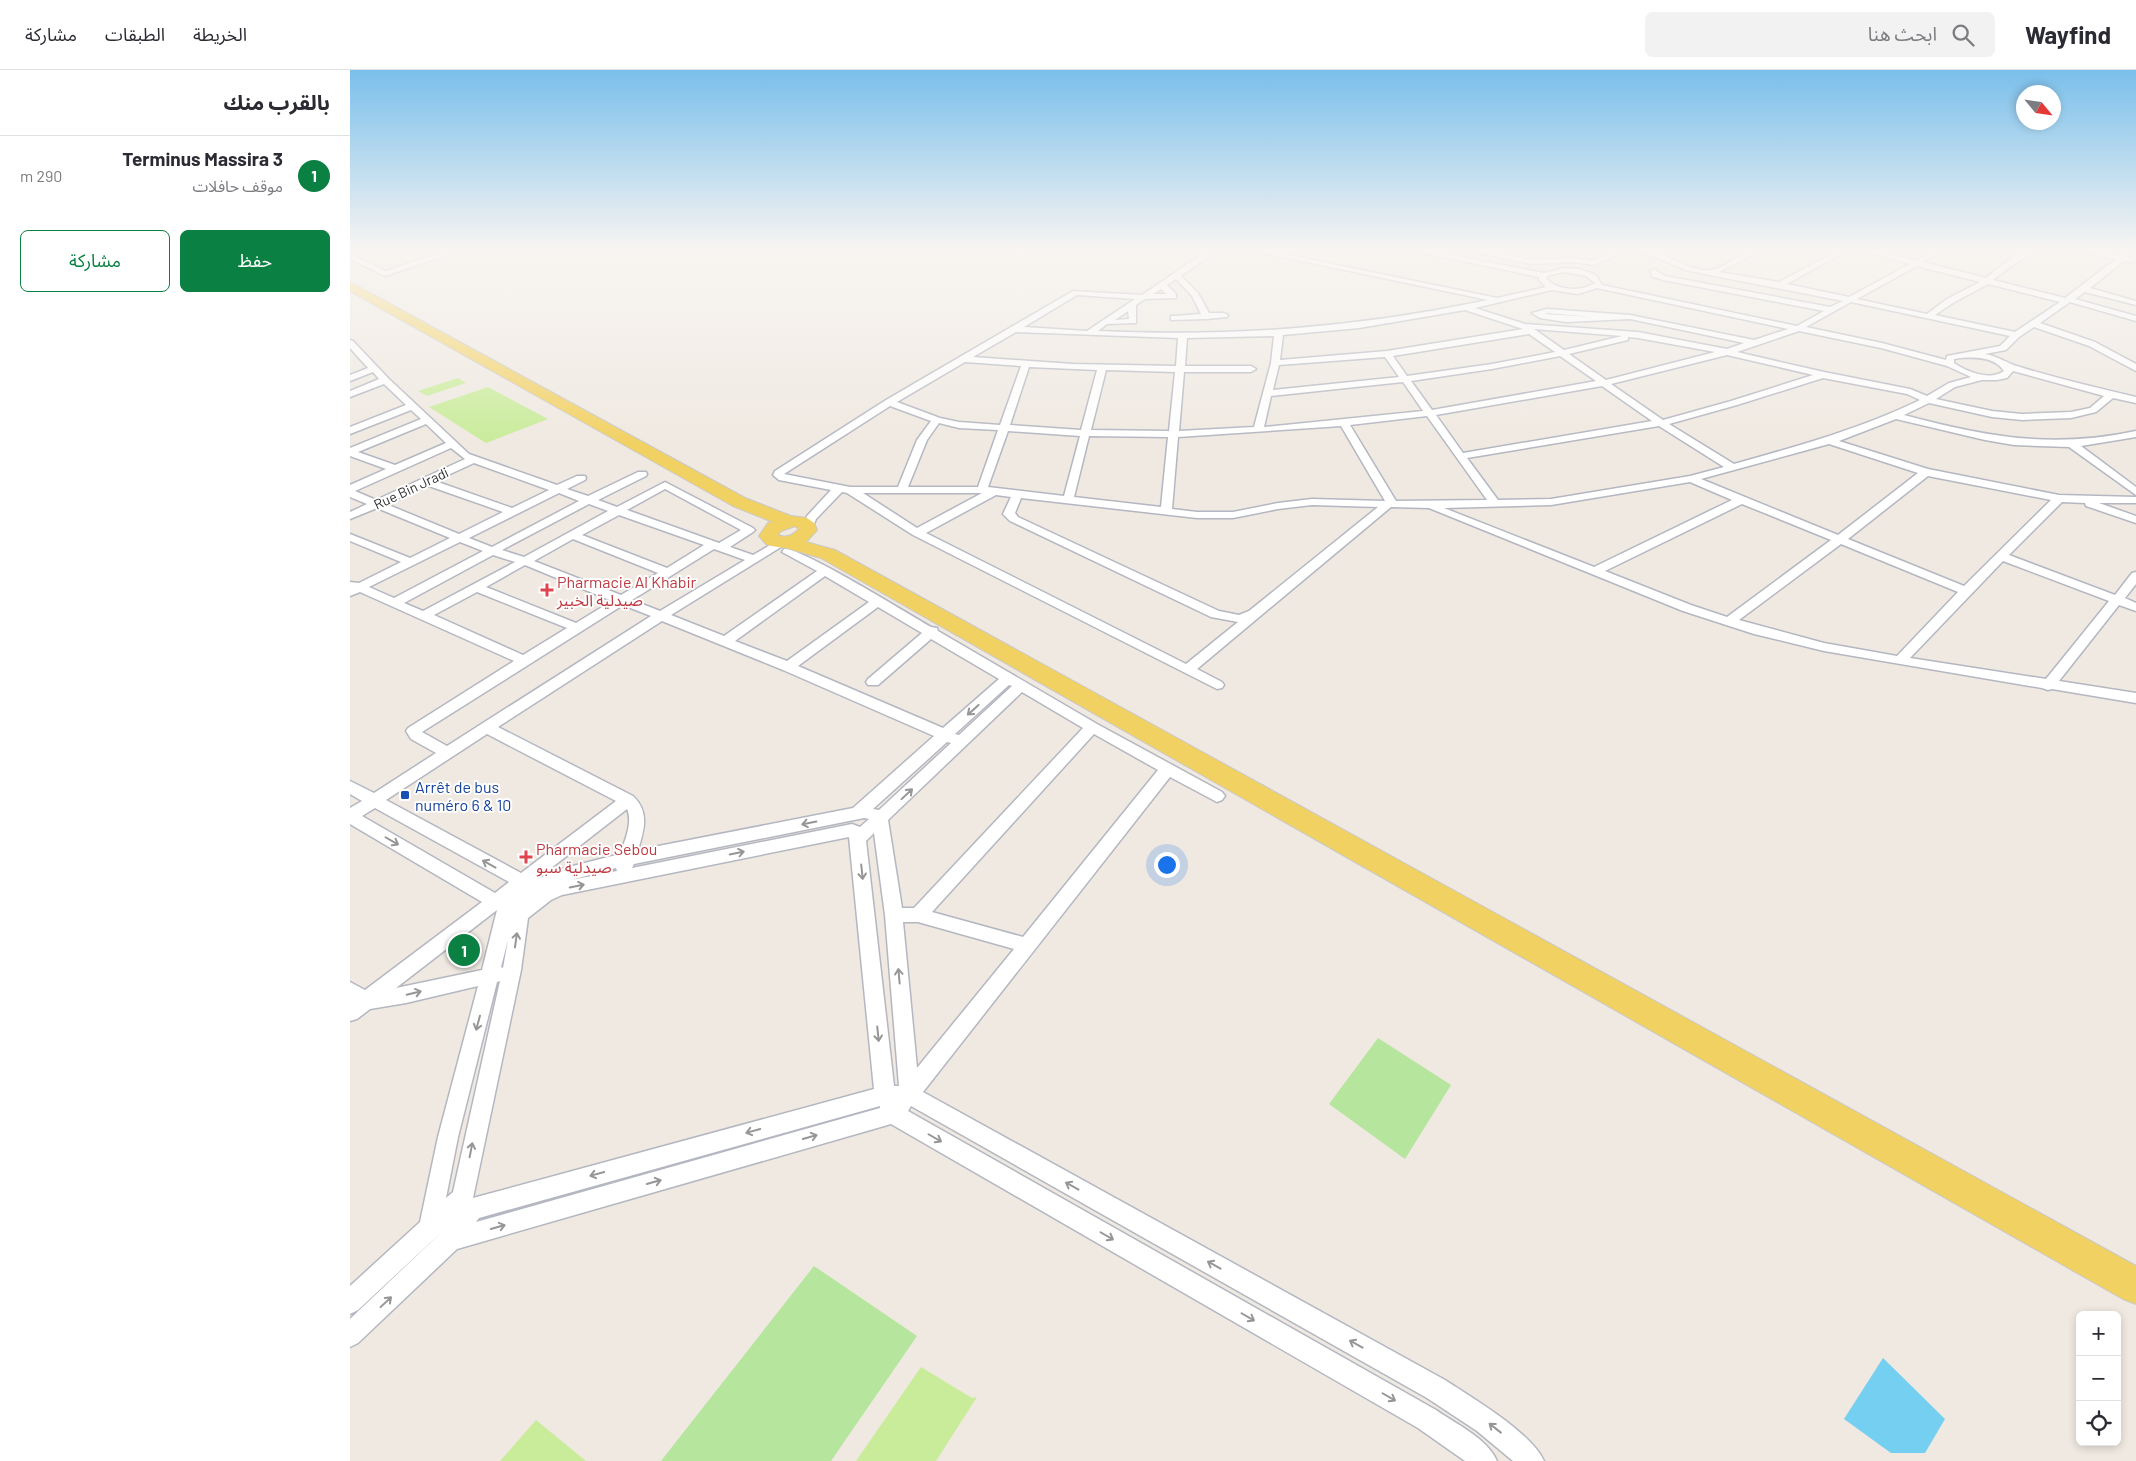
<!DOCTYPE html>
<html lang="ar">
<head>
<meta charset="utf-8">
<style>
	body { margin:0; font-family:Barlow,"Noto Sans Arabic",sans-serif; background:#f2f2f3; color:#2b2b33; direction:rtl }
	.controls { position:absolute; right:15px; bottom:15px; display:grid; overflow:hidden; border-radius:8px; box-shadow:0 2px 8px #0003 }
	.controls button { width:45px; height:45px; display:grid; place-items:center; padding:0; border:0; border-bottom:1px solid #e1e1e2; background:#fff; color:#2b2b33; font:25px sans-serif }
	.compass { position:absolute; left:1666px; top:15px; width:45px; height:45px; border-radius:50%; background:#fff; box-shadow:0 2px 8px #0003; rotate:119deg }
	.you { position:absolute; left:816px; top:794px; width:18px; height:18px; margin:-12px; border:4px solid #fff; border-radius:50%; background:#1a73e8; box-shadow:0 0 0 8px #1a73e833 }
	.badge { display:grid; place-items:center; width:32px; height:32px; border-radius:50%; background:#0b8043; color:#fff; font-size:16px; font-weight:700 }
	.pin { position:absolute; translate:-50% -50%; border:2px solid #fff; box-shadow:0 1px 5px #0006 }
	.list { margin:0; padding:0; list-style:none }
	h2 { display:flex; justify-content:space-between; align-items:center; height:65px; margin:0; padding:0 20px; font-size:21px }
	h2 small { font-size:16px; font-weight:400; color:#7c7c81 }
	.list li { display:grid; grid-template-columns:32px 1fr auto; gap:15px; align-items:center; box-sizing:border-box; height:80px; padding:0 20px; border-top:1px solid #e1e1e2 }
	.list b { display:block; font-size:19px; white-space:nowrap }
	.list p { margin:0; font-size:16px; white-space:nowrap; color:#7c7c81 }
	.list em { font-size:16px; font-style:normal; color:#7c7c81 }
	.actions { display:flex; gap:10px; padding:15px 20px }
	.actions a { flex:1; padding:11px 0; border:1px solid #0b8043; border-radius:8px; text-align:center; font-size:18px; color:#0b8043 }
	.actions .main { background:#0b8043; color:#fff }
	.icon { flex:none; width:28px; height:28px; fill:none; stroke:currentColor; stroke-width:2; stroke-linecap:round; stroke-linejoin:round }
	.map { position:relative; flex:none; width:1786px; height:1391px; overflow:hidden; direction:ltr }
	header { display:flex; align-items:center; gap:30px; box-sizing:border-box; height:70px; padding:0 25px; background:#fff; border-bottom:1px solid #e1e1e2 }
	header strong { font-size:24px }
	nav { display:flex; gap:28px; margin-inline-start:auto; font-size:18px }
	.search { width:350px; height:45px; background:#f2f2f3; display:flex; align-items:center; gap:12px; box-sizing:border-box; padding:0 18px; border-radius:8px; color:#7c7c81; font-size:19px }
	main { display:flex }
	aside { flex:1; background:#fff }
	.map>svg:first-child { display:block }
</style>
</head>
<body>
<header>
<strong>Wayfind</strong>
<div class="search"><svg class="icon" aria-label="search" viewBox="0 0 24 24"><circle cx="10" cy="10" r="6"/><path d="M15 15l6 6"/></svg>ابحث هنا</div>
<nav><a>الخريطة</a><a>الطبقات</a><a>مشاركة</a></nav>
</header>
<main>
<div class="map">
<svg width="1786" height="1391" viewBox="0 0 1786 1391">
	<rect width="100%" height="100%" fill="#efe9e1"/>
	<!-- green -->
	<path fill="#b6e59e" d="M1028,968l73,47 -46,74 -76,-55z
		M464,1196l103,70 -86,125h-170z"/>
	<!-- pitch -->
	<path fill="#c9ec9a" d="M108,308l8,5 -39,13 -9,-5z
		M138,317l60,32 -62,24 -57,-36z
		M571,1297l51,31 5,-1 -41,64h-80z
		M186,1350l50,41h-86z"/>
	<!-- water -->
	<path fill="#75cff0" d="M1533,1288l62,61 -20,34h-34l-47,-34z"/>
	<g fill="none" stroke-linecap="round" stroke-linejoin="round">
		<!-- street casing -->
		<g stroke="#b4b7c1" stroke-width="3">
			<path id="street" d="M102,179h12l-79,27 -35,-17v-5l36,17z
				M860,179h9l-38,27 17,17 11,20h15l4,2 -1,2 -20,2 -36,1v-4h3l27,-2 -9,-18 -16,-17 -9,6 9,9v4l-31,1 -9,6v18l-29,1 -9,7c134,6 257,-3 390,-31l-244,-51h16l237,49 49,-11 -7,-7v-3l-136,-28h17l124,24 20,-5 15,1 17,6 6,10 195,41 27,-15 -161,-31 -10,-3 -3,-6 4,-2 11,7 165,31 13,-6 -154,-30 -56,-22c8,0 15,1 23,3 15,5 38,21 55,18 18,-3 31,-21 53,-21l-45,23 60,10 62,-33h9l-63,35 62,13 61,-33 -52,-15h13l45,12 20,-12h9l-22,13 63,16c15,-12 32,-29 52,-29l-25,16 -20,15 72,18 51,-39 -44,-10h16l33,7 8,-7h7l-8,8 5,1v4l-9,-1 -34,27 46,13v4l-51,-13 -10,7 61,17v5l-66,-19 -30,21 55,19 41,22v7l-47,-25 -55,-19 -15,10 -13,13 -21,4c13,2 23,10 35,13 39,12 77,21 116,30v6l-23,-5 -17,14 -25,6 -49,2 -30,-3 -63,-14 -25,12c83,22 147,34 232,16v6l-55,9 55,41v8l-67,-48 -55,-2 -29,-5 -89,-21 -57,22 89,28 131,26 77,2v6h-37l37,13v7l-50,-17 -1,-3 -23,-1 -53,53 106,40 17,-22 4,-1v12l-11,14 11,5v8l-17,-6 -60,76 77,12v10l-84,-14 -4,1 -6,-2 -218,-37 -70,-17 -71,-23 -254,-103 -38,-1 -194,162 25,13 2,3 -2,3 -5,1 -304,-154 -66,-42 -5,-1 -26,27 -4,10h-8l-2,-2 5,-11 24,-26 -52,-10 -6,-5 2,-4 111,-71 187,-109 69,4zM1567,196l63,16 -33,17 -20,15 -70,-15zM1214,202l22,4 9,7c-14,9 -38,8 -49,-5l4,-3zM1638,214l72,18 -45,30 -80,-17 18,-12zM1247,218l191,41 -34,11 -124,-25 -83,-6 -15,4 8,5 26,4 64,-3 114,24 -17,6 -89,-17 -113,-8 -50,-16 77,-18 26,4zM811,219l5,5h-13zM727,225l58,4 -48,32 -63,-4zM1501,232l159,34 -10,10 -53,10 -1,4 -64,-17 -76,-16zM1115,240l58,19 -136,22 -107,9 3,-25 76,-7zM778,241l1,8 -14,1zM1195,244l2,-1 46,4zM1184,259l88,7 -58,14zM1449,261l82,17 66,18 24,11 -22,6 -22,13 -17,-7 -86,-17 -87,-20zM666,262l162,6 -2,28 -103,-2 -100,-7zM1179,264l26,18 -63,12 -85,12 -14,-20zM924,266l-3,27 -17,64 -75,4 5,-59h67l5,-3 -5,-3h-66l2,-28zM1278,267l10,1 77,14 -109,28 -37,-26 59,-14zM1377,285l86,20 -82,26 -68,19 -52,-36zM1210,286l36,25 -164,29 -21,-29 81,-12zM1035,287l14,20 -126,13 6,-25zM1611,288c14,-1 34,-1 43,13 -14,10 -37,1 -50,-8v-4zM615,292l56,4 -21,59 -41,-3 -19,-4 -43,-16zM679,297l68,3 -16,60 -71,-5zM756,300l69,2 -6,59 -78,-1zM1663,301l91,25 -14,12 -19,4 -49,2 -30,-3 -56,-12 19,-12 27,-7h15l10,-2zM1473,308l84,16 13,6c-60,29 -122,46 -186,64l-65,-40 68,-19zM1053,312l20,29 -159,16 7,-31zM1252,316l50,35 -189,32 -27,-38zM540,336l41,15 -14,19 -19,47h-48l-66,-13zM1077,346l60,84 -91,1 -46,-76zM589,353l20,5 39,2 -20,57h-70l19,-47zM991,356l44,75 -73,-2 -34,4 -45,9h-36l-25,-3 6,-72zM1309,356l65,41 -34,9 -139,23 -53,1 -31,-42zM658,361l72,5 -16,60 -76,-9zM739,366l79,1 -7,70 -87,-10zM1479,374l89,29 -80,62 -137,-56zM1578,406l123,24 -87,86 -116,-47zM1340,412l42,18 -138,67 -150,-59 107,-3zM513,423h119l-65,35zM646,425l15,2 -8,17 7,7 201,96 27,5 -52,42 -260,-131zM671,428l176,20h36l45,-9 34,-4 66,2 -129,104 -10,4 -20,-4 -201,-94 -3,-4zM1392,434l89,36 -104,77 -36,-12 -86,-34zM1491,474l117,48 -61,64 -73,-13 -85,-23zM1653,491l106,40 -63,78 -136,-21z
				M1111,179h17l53,11 43,-2 19,3 25,-12h10l-34,16 -20,-3 -43,2z
				M0,270l3,1 35,37 81,76 88,31 20,-9h8l1,2 -1,2 -18,9 21,7 50,-24h8l1,2 -1,2 -48,24 19,7 48,-25 88,46 2,2 -2,2 -23,15 23,8 26,-15h8l2,2 -118,73 53,21 93,-65 -35,-19 2,-3c15,-3 126,66 147,78l6,1 1,3 159,93 125,68 3,4 -3,4 -5,2 -47,-25 -247,315 522,288c26,17 87,53 99,81h-31l-36,-30 -50,-33 -516,-292 -3,5 528,299c20,14 51,28 61,51h-32l-47,-33 -527,-304 -434,125 -99,94 -8,4v-28l97,-92 -89,83 -8,4v-28l70,-64 18,-85 40,-151 -72,17 -36,6 -13,10 -7,2v-39l15,8 117,-88 -132,-78v-16l12,-7 -12,-7v-13l24,12 62,-40 -25,-14 -5,-8 2,-3 106,-67 -154,-69 -10,4v-14l9,1 42,-21 -51,-21v-7l60,24 40,-20 -73,-30 -27,11v-7l17,-8 -17,-7v-12l36,-16 -36,-13v-8l71,-29 -10,-9 -61,24v-7l56,-22 -22,-21 -34,13v-6l29,-12 -6,-7 -23,9v-6l18,-7 -18,-20zM76,354l20,19 -51,22 -37,-13zM101,378l14,11 -89,41 -21,-9zM124,393l75,27 -37,18 -77,-27zM76,415l77,27 -44,22 -73,-30zM315,419l76,41 -22,13 -92,-33zM209,423l20,8 -87,46 -23,-9zM239,434l19,7 -84,46 -22,-7zM269,445l85,30 -37,23 -85,-33zM223,469l85,34 -37,22 -87,-34zM110,472l23,9 -89,47 -25,-11zM364,479l31,11 -85,51 -28,-11zM143,485l22,7 -92,49 -19,-8zM175,495l87,36 -36,22 -90,-36zM475,506l44,26 -82,59 -52,-20zM127,522l90,36 -44,27 -89,-40zM273,535l28,11 -204,130 -25,-14zM528,537l44,26 -54,46 -2,3 2,3h10l53,-46 68,40 -56,49 -145,-62zM312,551l121,49 151,66 -81,72 -215,42c6,-20 12,-38 -5,-54l-135,-69zM659,615l3,1 -53,49 -4,-1zM672,622l61,36 -169,180h-12l-14,-88zM137,664l129,67 -95,72 -135,-73zM744,664l64,36 -135,167 -91,-25zM597,672l4,1 -72,67 -6,-1zM25,738l134,74 -14,11 -133,-77zM277,739c6,13 -2,32 -7,45l-59,15 -24,10zM514,748l5,1 -9,8 -8,-3 -220,44 2,-4zM524,763l11,82 14,171h-5l-28,-245zM499,767l25,252 -401,109 48,-228 7,-52 23,-18 11,-5zM266,798l1,3 -46,9zM147,840l-15,60 -86,18zM553,852h15l96,27 -97,119zM158,870l-5,28 -2,-1zM150,911l-47,211 -7,6 12,-61 39,-155zM530,1036v2l-404,114 3,-4z"/>
		</g>
		<!-- primary casing -->
		<g stroke="#c9c9c9" stroke-width="2">
			<path id="primary" d="M0,212l395,216 46,18 16,2 7,5 3,7 -11,12 29,8 1301,716v38l-13,-5 -1302,-741 -35,-10 -15,-2 -5,-2 -7,-8 9,-13 5,-1 -40,-16 -383,-215zM445,456l4,3c-6,6 -13,10 -21,6l3,-4z"/>
		</g>
		<!-- street -->
		<use href="#street" fill="#fff" fill-rule="evenodd"/>
		<!-- primary -->
		<use href="#primary" fill="#f2d163" fill-rule="evenodd"/>
	</g>
	<!-- one-way arrows -->
	<defs><path id="oneway-shaft" d="M-6 0H5M1.5-3L5.5 0L1.5 3" fill="none" stroke-width="1.6" stroke-linecap="round" stroke-linejoin="round" transform="scale(1.25)"/></defs>
	<g stroke="#969696">
		<use href="#oneway-shaft" transform="translate(623 640) rotate(138)"/>
		<use href="#oneway-shaft" transform="translate(557 724) rotate(-43)"/>
		<use href="#oneway-shaft" transform="translate(459 753) rotate(169)"/>
		<use href="#oneway-shaft" transform="translate(42 771) rotate(30)"/>
		<use href="#oneway-shaft" transform="translate(387 783) rotate(-11)"/>
		<use href="#oneway-shaft" transform="translate(139 794) rotate(-151)"/>
		<use href="#oneway-shaft" transform="translate(512 802) rotate(84)"/>
		<use href="#oneway-shaft" transform="translate(227 816) rotate(-12)"/>
		<use href="#oneway-shaft" transform="translate(166 870) rotate(-82)"/>
		<use href="#oneway-shaft" transform="translate(549 906) rotate(-95)"/>
		<use href="#oneway-shaft" transform="translate(64 923) rotate(-13)"/>
		<use href="#oneway-shaft" transform="translate(128 953) rotate(105)"/>
		<use href="#oneway-shaft" transform="translate(528 964) rotate(84)"/>
		<use href="#oneway-shaft" transform="translate(403 1061) rotate(165)"/>
		<use href="#oneway-shaft" transform="translate(460 1067) rotate(-16)"/>
		<use href="#oneway-shaft" transform="translate(585 1068) rotate(30)"/>
		<use href="#oneway-shaft" transform="translate(121 1080) rotate(-79)"/>
		<use href="#oneway-shaft" transform="translate(247 1104) rotate(165)"/>
		<use href="#oneway-shaft" transform="translate(304 1112) rotate(-16)"/>
		<use href="#oneway-shaft" transform="translate(722 1116) rotate(-151)"/>
		<use href="#oneway-shaft" transform="translate(148 1157) rotate(-16)"/>
		<use href="#oneway-shaft" transform="translate(757 1166) rotate(30)"/>
		<use href="#oneway-shaft" transform="translate(864 1195) rotate(-151)"/>
		<use href="#oneway-shaft" transform="translate(36 1232) rotate(-43)"/>
		<use href="#oneway-shaft" transform="translate(898 1247) rotate(30)"/>
		<use href="#oneway-shaft" transform="translate(1006 1274) rotate(-151)"/>
		<use href="#oneway-shaft" transform="translate(1039 1327) rotate(30)"/>
		<use href="#oneway-shaft" transform="translate(1145 1358) rotate(-142)"/>
	</g>
	<!-- sky -->
	<linearGradient id="sky" x2="0" y2="1"><stop stop-color="#7abfeb"/><stop offset="0.48" stop-color="#f8f5f2"/><stop offset="1" stop-color="#f8f5f2" stop-opacity="0"/></linearGradient>
	<rect width="1786" height="374" fill="url(#sky)"/>
	<!-- markers -->
	<g fill="#e0444e" stroke="#fff" stroke-width="2">
		<path d="M194.5 512.5h5v5h5v5h-5v5h-5v-5h-5v-5h5z"/>
		<path d="M173.5 779.5h5v5h5v5h-5v5h-5v-5h-5v-5h5z"/>
	</g>
	<rect fill="#1a4fb4" stroke="#fff" stroke-width="2" x="50" y="720" width="10" height="10" rx="2.5"/>
	<g text-anchor="middle" dominant-baseline="central" stroke-width="4" stroke-linejoin="round" paint-order="stroke">
		<!-- far-street labels -->
		<g font-size="14" fill="#2e2e2e" stroke="#fff">
			<text transform="translate(61 418) rotate(-25)">Rue Bin Jradi</text>
		</g>
		<!-- health labels -->
		<g font-size="16" fill="#be3a42" stroke="#fff" text-anchor="start">
			<text x="207" y="511">Pharmacie Al Khabir<tspan x="207" dy="18">صيدلية الخبير</tspan></text>
			<text x="186" y="778">Pharmacie Sebou<tspan x="186" dy="18">صيدلية سبو</tspan></text>
		</g>
		<!-- transit labels -->
		<g font-size="16" fill="#164399" stroke="#fff" text-anchor="start">
			<text x="65" y="716">Arrêt de bus<tspan x="65" dy="18">numéro 6 &amp; 10</tspan></text>
		</g>
	</g>
</svg>
<div class="controls">
<button>+</button>
<button>−</button>
<button><svg class="icon" aria-label="locate" viewBox="0 0 24 24"><circle cx="12" cy="12" r="6"/><path d="M12 2v4M12 18v4M2 12h4M18 12h4"/></svg></button>
</div>
<svg class="compass" viewBox="-18 -18 36 36"><path d="M0-13l5 13h-10z" fill="#e53935"/><path d="M0 13l5-13h-10z" fill="#7c7c81"/></svg>
<div class="you"></div>
<div class="pin badge" style="left:114px;top:880px">1</div>
</div>
<aside>
<h2>بالقرب منك<small></small></h2>
<ul class="list">
<li><span class="badge">1</span><div><b>Terminus Massira 3</b><p>موقف حافلات</p></div><em>290 m</em></li>
</ul>
<div class="actions"><a class="main">حفظ</a><a>مشاركة</a></div>
</aside>
</main>
</body>
</html>
